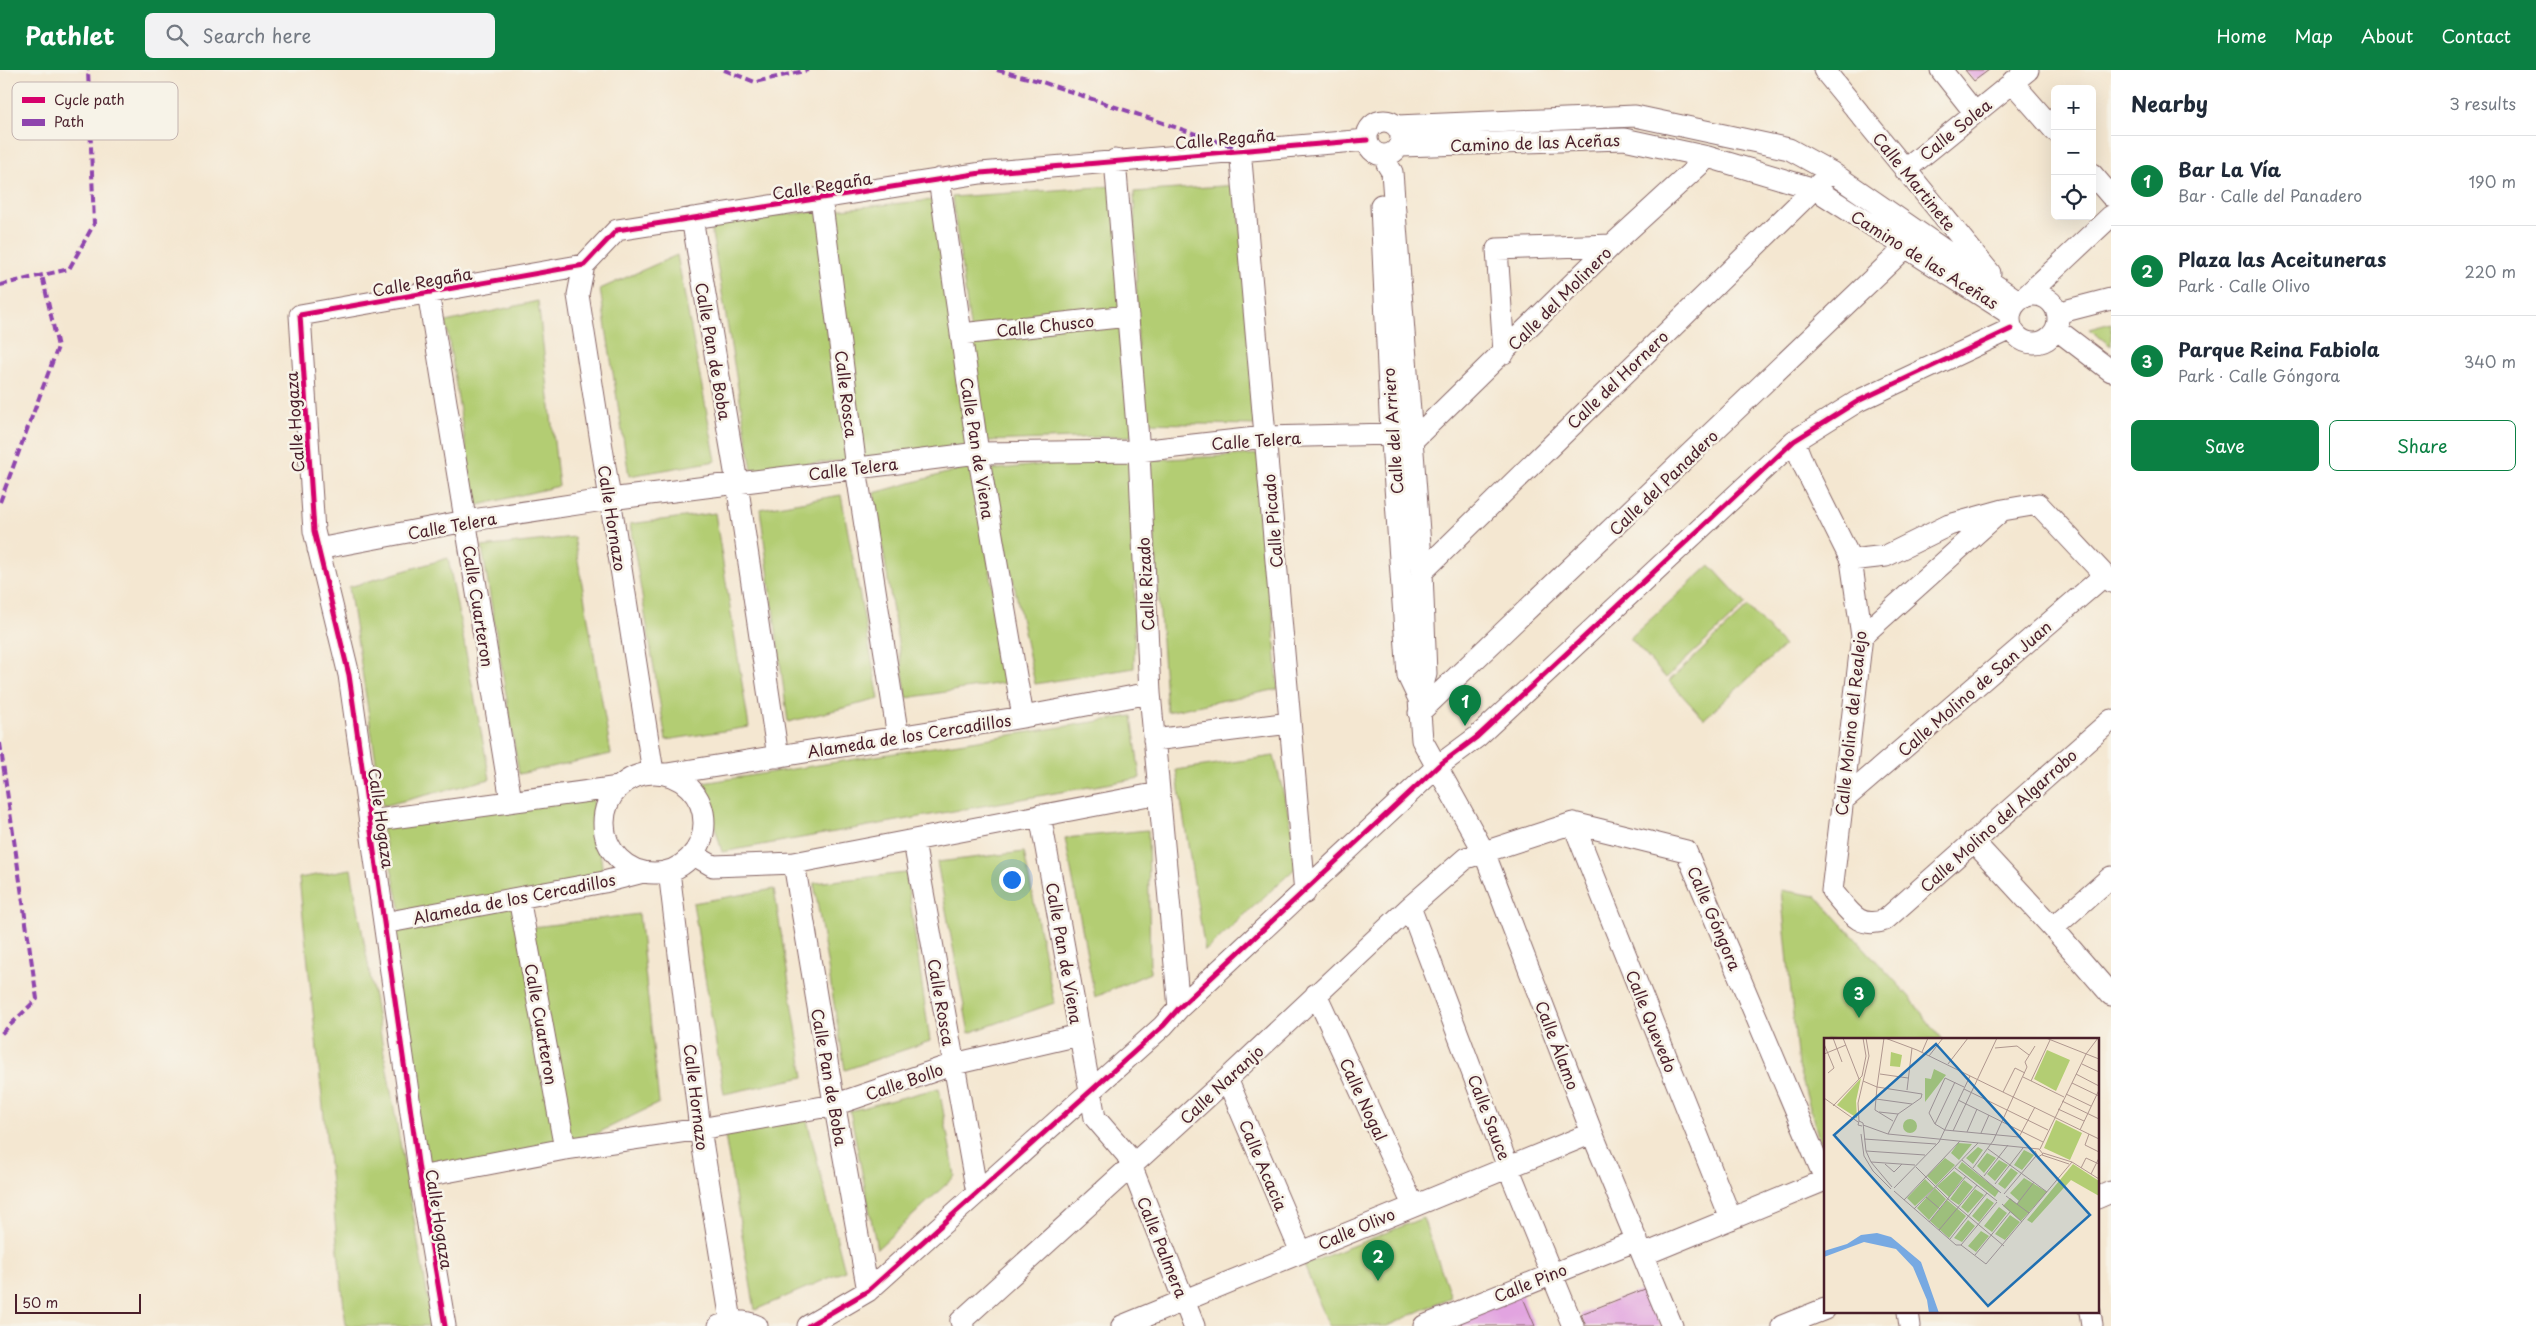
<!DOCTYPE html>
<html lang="en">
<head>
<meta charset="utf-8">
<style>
	body { margin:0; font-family:"Playpen Sans",sans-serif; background:#f2f2f3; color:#1f2937 }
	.controls { position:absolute; right:15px; top:15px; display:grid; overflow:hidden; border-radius:8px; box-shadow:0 5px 20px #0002 }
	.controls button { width:45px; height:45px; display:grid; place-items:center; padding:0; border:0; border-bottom:1px solid #e0e1e3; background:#fff; color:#1f2937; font:25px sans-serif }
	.scale { position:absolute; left:15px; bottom:12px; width:126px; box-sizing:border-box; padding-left:5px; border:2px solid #4a1f2b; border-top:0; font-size:14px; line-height:18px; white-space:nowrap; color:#4a1f2b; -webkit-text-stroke:4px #f7f3e8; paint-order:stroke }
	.you { position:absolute; left:1011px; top:809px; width:18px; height:18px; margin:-12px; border:4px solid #fff; border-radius:50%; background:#1a73e8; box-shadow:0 0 0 8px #1a73e833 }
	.badge { display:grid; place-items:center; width:32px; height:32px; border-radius:50%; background:#0b8043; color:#fff; font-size:16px; font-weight:700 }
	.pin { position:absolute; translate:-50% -41px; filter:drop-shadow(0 1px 2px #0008) }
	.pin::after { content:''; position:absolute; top:26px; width:18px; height:15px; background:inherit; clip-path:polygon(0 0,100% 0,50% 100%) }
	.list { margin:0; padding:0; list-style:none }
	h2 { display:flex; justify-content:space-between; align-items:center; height:65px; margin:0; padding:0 20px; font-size:21px }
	h2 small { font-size:16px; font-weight:400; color:#747a83 }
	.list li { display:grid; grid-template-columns:32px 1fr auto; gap:15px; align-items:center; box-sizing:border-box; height:90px; padding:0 20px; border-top:1px solid #e0e1e3 }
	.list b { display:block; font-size:19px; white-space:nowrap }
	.list p { margin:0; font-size:16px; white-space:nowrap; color:#747a83 }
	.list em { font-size:16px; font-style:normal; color:#747a83 }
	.actions { display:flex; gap:10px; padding:15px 20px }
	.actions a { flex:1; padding:11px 0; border:1px solid #0b8043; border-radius:8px; text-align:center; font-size:18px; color:#0b8043 }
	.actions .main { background:#0b8043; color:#fff }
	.icon { flex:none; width:28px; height:28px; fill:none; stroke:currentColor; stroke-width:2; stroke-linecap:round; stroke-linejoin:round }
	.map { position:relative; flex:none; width:2111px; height:1256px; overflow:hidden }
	header { display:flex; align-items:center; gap:30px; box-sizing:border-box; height:70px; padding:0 25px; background:#0b8043; color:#fff }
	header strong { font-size:24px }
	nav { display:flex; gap:28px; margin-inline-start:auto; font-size:18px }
	.search { width:350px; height:45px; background:#f2f2f3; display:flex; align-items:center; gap:12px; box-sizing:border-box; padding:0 18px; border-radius:8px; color:#747a83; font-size:19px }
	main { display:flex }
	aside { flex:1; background:#fff }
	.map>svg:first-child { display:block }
</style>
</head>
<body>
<header>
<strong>Pathlet</strong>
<div class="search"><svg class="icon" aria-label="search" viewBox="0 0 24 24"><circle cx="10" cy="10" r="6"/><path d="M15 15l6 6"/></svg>Search here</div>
<nav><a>Home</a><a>Map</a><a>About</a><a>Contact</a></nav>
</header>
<main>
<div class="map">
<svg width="2111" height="1256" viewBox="0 0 2111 1256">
	<rect width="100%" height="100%" fill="#f7f3e8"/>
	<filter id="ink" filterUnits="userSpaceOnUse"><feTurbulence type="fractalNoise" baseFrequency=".02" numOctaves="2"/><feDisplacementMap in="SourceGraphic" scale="10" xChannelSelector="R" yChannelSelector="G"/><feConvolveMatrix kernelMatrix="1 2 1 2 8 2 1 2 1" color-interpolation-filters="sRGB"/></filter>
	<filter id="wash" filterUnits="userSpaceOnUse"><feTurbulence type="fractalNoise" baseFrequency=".0096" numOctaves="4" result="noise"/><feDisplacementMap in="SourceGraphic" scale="20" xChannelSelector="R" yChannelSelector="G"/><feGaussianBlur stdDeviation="1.12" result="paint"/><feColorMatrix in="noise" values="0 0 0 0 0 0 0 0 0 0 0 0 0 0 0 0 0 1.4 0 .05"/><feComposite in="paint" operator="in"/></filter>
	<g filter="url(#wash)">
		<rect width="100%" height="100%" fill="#f4e7d1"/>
		<!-- green -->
		<path fill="#b3cd73" stroke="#7e764f" d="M1237,115l21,240 -118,-2 -6,-231z
			M1114,116l20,250 -148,5 -34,-244z
			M943,129l35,247 -226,24 -42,-248z
			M677,185l39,206 -87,15 -29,-187z
			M538,231l21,185 -84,20 -29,-184z
			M2111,253v23l-22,-17z
			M1262,384l16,235 -111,23 -18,-252z
			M1136,385l-2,213 -99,16 -45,-214z
			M972,396l37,216 -102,16 -33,-205z
			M841,425l38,204 -91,23 -28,-213z
			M715,443l34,214 -83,13 -36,-216z
			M574,467l37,217 -92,20 -37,-227z
			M448,488l42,221 -107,27 -34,-219z
			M1710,495l36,39 -80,74 -36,-40z
			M1748,537l36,39 -80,73 -35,-38z
			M1132,646l8,62 -418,74 -19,-69z
			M1274,686l27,107 -96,88 -29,-181z
			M592,720l12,92 -85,16 6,30 114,-14 20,189 -94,46 -145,28 -36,-254 19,-3 -23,-101z
			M1148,760l2,143 -55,24 -30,-159z
			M1024,782l30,151 -85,30 -32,-171z
			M351,799l82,457h-87l-47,-448z
			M906,803l24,168 -85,29 -31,-187z
			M774,819l30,188 -80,17 -31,-191z
			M1781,820l35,6 92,99 34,45h-117v120l-27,-94z
			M939,1018l16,88 -78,73 -27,-138z
			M806,1046l39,155 -90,39 -30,-174z
			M1423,1148l28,79 -64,29h-58l-25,-61z"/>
		<g id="blocks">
			<!-- building -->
			<path fill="#e2a4e0" d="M1965,0h24l-15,11z
				M1645,1219l16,37h-75l-5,-12z
				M1521,1223l14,33h-73l-2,-6z"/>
		</g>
	</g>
	<g filter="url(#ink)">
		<use href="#blocks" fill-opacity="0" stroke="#866565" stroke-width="1"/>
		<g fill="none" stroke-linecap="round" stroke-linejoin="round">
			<!-- minor casing -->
			<g stroke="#866565" stroke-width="23">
				<path id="minor" d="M1824,0l166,203
					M1941,0l34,43
					M2012,12l43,49
					M1367 68a17 17 0 1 1 34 0a17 17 0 1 1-34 0Z
					M1397,56l238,-10 154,33 42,23 187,129
					M1400,76l224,-7 84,18 107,32 195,125
					M1240,79l65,744
					M1387,85v9l5,8 30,400 4,102 -7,25 3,41 62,112 108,281 80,193
					M1115,90l24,291 11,242 29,315
					M1905,100l123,-100
					M2092,104l19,22
					M939,109l39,274 45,264
					M821,128l35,270 42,269
					M1381,135l9,208 18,263 11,23
					M692,148l45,265 41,274
					M584,195l-6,30 75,477
					M428,222l83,509
					M2010 249a24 24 0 1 1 48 0a24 24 0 1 1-48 0Z
					M2025,227l86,-81
					M2057,243l54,-14
					M2056,259l55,42
					M961,264l167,-18
					M1504,283l-7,-104 115,-4
					M1412,371l200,-196 96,-88
					M1794,371l10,25 47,94 11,76 -30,255c17,19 25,39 53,29l226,-200
					M318,479l148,-28 144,-22 368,-46 161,-2 126,-14 127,-3
					M1851,490l35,-4 63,-31 54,-15 35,-6 73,78
					M1422,502l400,-391
					M1862,566l137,-123
					M1419,643l486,-465
					M1154,670l136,-17
					M604 753a50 50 0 1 1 100 0a50 50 0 1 1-100 0Z
					M667,704l356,-57 127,-24
					M1842,731l263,-226
					M1040,745l55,303 32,37 67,171
					M370,751l249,-34
					M1573,753l158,396
					M1973,771l80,87 58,67
					M914,772l63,351
					M694,785l19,11 81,-3 365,-70
					M794,793l38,228 36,200
					M669,801l31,258 31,192
					M519,828l46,251
					M1410,837l98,260 65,159
					M384,853l220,-41 39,-10
					M2053,858l58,-51
					M1316,924l97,211
					M1227,1009l74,173
					M420,1107l145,-28 135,-20 134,-24 120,-41 125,-29
					M2097,1128l14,-6
					M1643,1185l182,-75
					M1908,1242l2,14
					M2090,1242l2,14
					M445,1256l-25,-149 -71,-502 -35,-144 -14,-216 284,-50 33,-35 364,-57 386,-33
					M719,1256c14,-5 24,-6 38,0
					M808,1256l60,-35 295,-265 16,-18 259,-242 39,-29 317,-296 64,-40 153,-72
					M963,1256l-2,-5 266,-242 183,-172 56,-49 107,-35 113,28 139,328
					M1122,1256l470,-193
					M1424,1256l213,-86
					M1782,1256l43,-17"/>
			</g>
			<!-- minor -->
			<use href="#minor" stroke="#fff" stroke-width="21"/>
			<!-- quiet -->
			<path stroke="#8e44ad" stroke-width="4" stroke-dasharray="8 4" stroke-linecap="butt" d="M724,0l31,12 53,-12
				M997,0l42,11 198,67
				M0,215l69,-16 25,-45 -6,-154
				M0,432l58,-155 -16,-72
				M0,673l37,256 -37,36"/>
			<!-- cycleway casing -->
			<g stroke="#f7f3e8" stroke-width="8">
				<path id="cycleway" d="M445,1256l-25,-149 -71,-502 -35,-144 -14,-216 284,-50 33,-35 364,-57 386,-33
					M808,1256l60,-35 295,-265 16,-18 259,-242 39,-29 317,-296 64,-40 153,-72"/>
			</g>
			<!-- cycleway -->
			<use href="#cycleway" stroke="#d6006c" stroke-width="5"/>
		</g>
	</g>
	<g text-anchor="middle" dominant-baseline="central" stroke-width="5" stroke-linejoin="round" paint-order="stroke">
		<!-- street labels -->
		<g font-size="16" fill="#4a1f2b" stroke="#f7f3e8">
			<text transform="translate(1955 59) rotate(-39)">Calle Solea</text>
			<text transform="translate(1225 68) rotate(-5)">Calle Regaña</text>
			<text transform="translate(1535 72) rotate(-2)">Camino de las Aceñas</text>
			<text transform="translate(1915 111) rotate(51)">Calle Martinete</text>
			<text transform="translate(822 115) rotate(-9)">Calle Regaña</text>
			<text transform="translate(1925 189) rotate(32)">Camino de las Aceñas</text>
			<text transform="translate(422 211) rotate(-10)">Calle Regaña</text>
			<text transform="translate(1559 228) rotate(-45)">Calle del Molinero</text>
			<text transform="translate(1045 255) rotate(-6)">Calle Chusco</text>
			<text transform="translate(714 281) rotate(80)">Calle Pan de Boba</text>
			<text transform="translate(1617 309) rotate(-44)">Calle del Hornero</text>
			<text transform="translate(847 324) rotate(83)">Calle Rosca</text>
			<text transform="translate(294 352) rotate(-94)">Calle Hogaza</text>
			<text transform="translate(1392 361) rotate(-94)">Calle del Arriero</text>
			<text transform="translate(1256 370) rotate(-4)">Calle Telera</text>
			<text transform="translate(978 378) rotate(81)">Calle Pan de Viena</text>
			<text transform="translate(853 398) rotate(-7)">Calle Telera</text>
			<text transform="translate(1663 412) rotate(-44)">Calle del Panadero</text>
			<text transform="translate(613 448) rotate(81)">Calle Hornazo</text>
			<text transform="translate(1272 451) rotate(-95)">Calle Picado</text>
			<text transform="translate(452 455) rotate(-10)">Calle Telera</text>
			<text transform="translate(1145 514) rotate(-93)">Calle Rizado</text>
			<text transform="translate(479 536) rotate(81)">Calle Cuarteron</text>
			<text transform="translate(1974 618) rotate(-41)">Calle Molino de San Juan</text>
			<text transform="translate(1850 653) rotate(-84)">Calle Molino del Realejo</text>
			<text transform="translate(909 665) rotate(-9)">Alameda de los Cercadillos</text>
			<text transform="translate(382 748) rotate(82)">Calle Hogaza</text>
			<text transform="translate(1998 750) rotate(-42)">Calle Molino del Algarrobo</text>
			<text transform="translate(514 828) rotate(-11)">Alameda de los Cercadillos</text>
			<text transform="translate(1715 848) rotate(67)">Calle Góngora</text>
			<text transform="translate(1065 883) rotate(80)">Calle Pan de Viena</text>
			<text transform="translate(942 932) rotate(80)">Calle Rosca</text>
			<text transform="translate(1652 951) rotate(68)">Calle Quevedo</text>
			<text transform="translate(542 954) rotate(80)">Calle Cuarteron</text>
			<text transform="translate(1558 975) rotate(69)">Calle Álamo</text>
			<text transform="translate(830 1007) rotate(80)">Calle Pan de Boba</text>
			<text transform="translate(904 1011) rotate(-19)">Calle Bollo</text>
			<text transform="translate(1221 1014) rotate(-43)">Calle Naranjo</text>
			<text transform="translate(697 1027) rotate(83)">Calle Hornazo</text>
			<text transform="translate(1364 1029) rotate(65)">Calle Nogal</text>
			<text transform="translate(1490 1047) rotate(69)">Calle Sauce</text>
			<text transform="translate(1264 1095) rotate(67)">Calle Acacia</text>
			<text transform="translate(440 1149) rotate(81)">Calle Hogaza</text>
			<text transform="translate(1356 1158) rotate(-23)">Calle Olivo</text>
			<text transform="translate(1163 1177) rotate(68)">Calle Palmera</text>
			<text transform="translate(1530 1212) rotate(-22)">Calle Pino</text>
		</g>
	</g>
	<!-- overview -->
	<g transform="translate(1824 968)">
		<rect width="275" height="275" fill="#f4e7d1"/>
		<path d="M223,12l23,10 -14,31 -22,-12zM67,14l11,3 -2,12 -10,-1zM110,31l12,6 -21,27v-24l6,1zM37,40l-5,23 1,17 -20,-13zM79 88a7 7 0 1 1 14 0a7 7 0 1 1-14 0ZM232,82l26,13 -12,27 -26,-12zM134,105l14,1 -13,16 -8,-7zM154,109l5,3 -10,14 -7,-6zM200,112l10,5 -12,15 -8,-5zM163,115l9,5 -12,15 -7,-7zM121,120l10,7 -19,20 -9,-9zM175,122l9,5 -13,16 -8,-7zM138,124l37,29 -4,6 -37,-29zM249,126l26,17v15l-28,-16 -39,43 -5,-3zM187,130l7,5 -13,16 -7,-5zM130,133l9,7 -14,19 -12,-11zM200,140l23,14 -26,29 -18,-15 7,-8 7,6 2,-3 -9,-8zM101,141l9,9 -19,18 -8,-8zM140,142l9,7 -14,18 -9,-6zM111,150l11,11 -17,21 -12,-12zM151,151l9,6 -16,18 -7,-6zM163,160l7,5 -15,19 -7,-6zM123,162l19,16 -17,22 -19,-17zM175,169l8,6 -15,19 -8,-6zM186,177l10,7 -15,18 -10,-6zM144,182l7,6 -13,16 -8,-4zM157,193l8,5 -13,16 -8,-6z" fill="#b3cd73"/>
		<path d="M53,195l14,4 30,25 18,51h-10l-2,-13 -14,-33 -17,-18 -32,-7 -40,15v-6l23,-7 14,-9z" fill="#77a9e2"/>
		<path fill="none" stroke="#b0978f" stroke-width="1" d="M9,0l9,24M19,0l16,41M60,0l-7,49 45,7 -1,4 -23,16 -10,20M61,0l32,12 182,89M222,0l53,21M0,6l10,24 -6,5M171,10l22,-2 12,9M98,14l6,-14M0,16l22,-9M105,18l14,-18M124,26l20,-26M258,26l17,8M56,36l28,4M252,36l23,12M199,39l41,20M39,43l14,6 -2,23 18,11M207,43l19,-41M248,45l27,13M140,49l-19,-9 -16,35 6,11 10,6 74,7 16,-30M140,51l84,41M83,52l5,-42M179,54l12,-24 10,5M242,56l25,12M0,60l34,24M52,61l36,5M134,62l85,42M238,63l37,18M9,68l29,-30 4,-20 -3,-18M234,71l26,12M55,74l19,2M35,83l-1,-18 11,-47 -3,-18M111,86l20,-42M39,87l25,9 151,15 4,5 -5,3 -3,-6M38,88l-4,-1 1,-4 4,2 3,28 5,11 21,25M256,92l19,-40M129,93l44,-93M143,94l10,-23M157,95l8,-18M37,96l3,22 9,15 18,18M265,96l-4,11 14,7M40,101l72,5M164,111l59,43M216,111l46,-95 12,-16M42,113l59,4M219,115l29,9 27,17M218,117l27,9M138,122l39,33M47,124l44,3M61,126l9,8 8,-8M92,129l32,32 56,47M131,130l42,33M149,130l20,-27 34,-74 -2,-5 10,-16M257,130l5,-10 13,6M267,136l8,-16M160,138l24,-31M171,146l28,-36M70,150l45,-46 31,-66M70,153l62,54h5l25,19 86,-102M180,156l32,-38M182,158l23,17M102,159l14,12M80,162l56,-59M178,166l20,18M193,166l17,-22M90,171l64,-66M105,184l37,-46M115,192l38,-45M126,201l37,-46M137,207l36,-43M151,217l35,-43"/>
		<path fill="#1f6fb2" fill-opacity="0.15" stroke="#1f6fb2" stroke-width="2.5" d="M112,6l154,171 -102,91 -154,-171z"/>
		<rect width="275" height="275" fill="none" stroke="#4a1f2b" stroke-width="2.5"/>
	</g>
	<!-- legend -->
	<rect x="12" y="12" width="166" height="58" rx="8" fill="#f7f3e8" stroke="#c3b3af" stroke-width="1"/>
	<rect x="22" y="27" width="23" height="6" fill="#d6006c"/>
	<rect x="22" y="49" width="23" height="7" fill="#8e44ad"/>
	<g font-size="14" fill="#4a1f2b">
		<text x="54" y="35">Cycle path</text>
		<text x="54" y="57">Path</text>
	</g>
</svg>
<div class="controls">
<button>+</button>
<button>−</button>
<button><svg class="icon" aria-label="locate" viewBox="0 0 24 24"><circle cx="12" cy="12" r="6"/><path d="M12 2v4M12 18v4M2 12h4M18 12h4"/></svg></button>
</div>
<div class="scale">50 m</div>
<div class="you"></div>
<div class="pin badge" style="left:1465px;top:656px">1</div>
<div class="pin badge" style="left:1378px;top:1211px">2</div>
<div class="pin badge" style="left:1859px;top:948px">3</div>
</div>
<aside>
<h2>Nearby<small>3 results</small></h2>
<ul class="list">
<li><span class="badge">1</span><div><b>Bar La Vía</b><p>Bar · Calle del Panadero</p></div><em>190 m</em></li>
<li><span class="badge">2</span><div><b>Plaza las Aceituneras</b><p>Park · Calle Olivo</p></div><em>220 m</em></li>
<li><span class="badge">3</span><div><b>Parque Reina Fabiola</b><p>Park · Calle Góngora</p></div><em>340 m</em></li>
</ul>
<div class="actions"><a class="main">Save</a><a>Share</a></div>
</aside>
</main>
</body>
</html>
